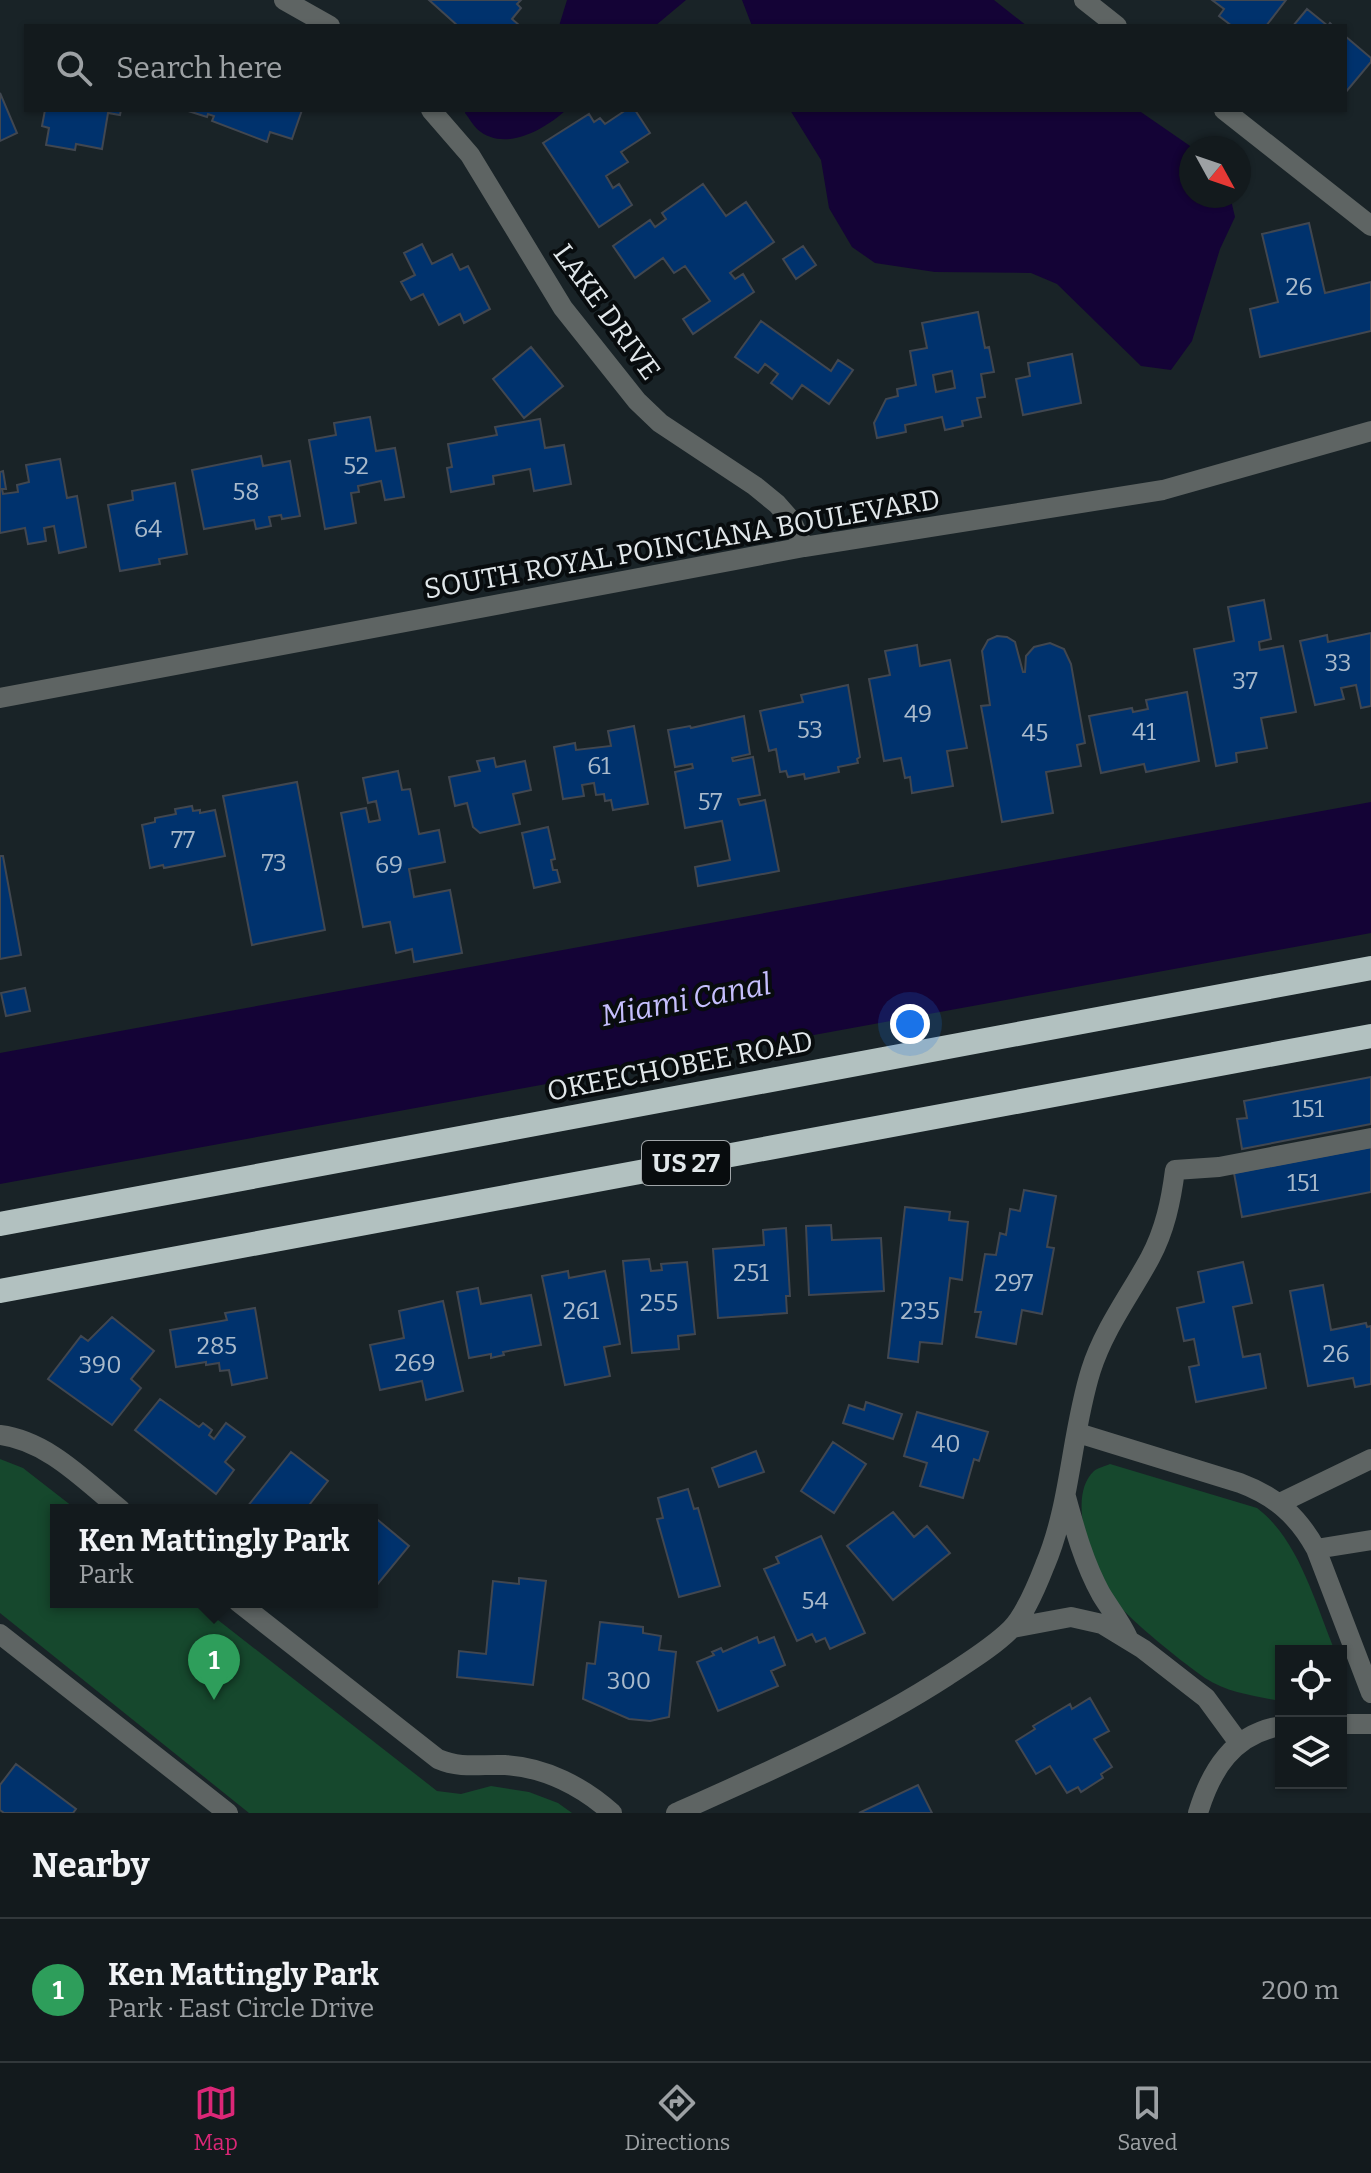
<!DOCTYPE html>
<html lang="en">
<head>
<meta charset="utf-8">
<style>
	body { margin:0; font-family:Bitter,serif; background:#20272a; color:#f1f3f6 }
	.controls { position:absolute; right:24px; bottom:24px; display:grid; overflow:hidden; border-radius:0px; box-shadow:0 2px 6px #0004 }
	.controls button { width:72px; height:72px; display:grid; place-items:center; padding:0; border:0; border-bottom:2px solid #32383b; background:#131a1d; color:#f1f3f6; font:40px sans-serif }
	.compass { position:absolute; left:1179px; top:136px; width:72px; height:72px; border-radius:50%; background:#131a1d; box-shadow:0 2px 6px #0004; rotate:130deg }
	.you { position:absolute; left:910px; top:1024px; width:28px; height:28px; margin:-20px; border:6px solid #fff; border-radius:50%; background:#1a73e8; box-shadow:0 0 0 12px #1a73e833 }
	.badge { display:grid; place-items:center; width:52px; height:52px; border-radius:50%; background:#db2777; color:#fff; font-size:26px; font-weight:700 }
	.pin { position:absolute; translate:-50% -66px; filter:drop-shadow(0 2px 4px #0008) }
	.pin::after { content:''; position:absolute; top:42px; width:28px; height:24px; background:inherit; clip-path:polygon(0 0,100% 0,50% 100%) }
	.popup { position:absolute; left:50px; top:1504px; width:328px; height:104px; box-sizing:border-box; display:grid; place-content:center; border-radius:0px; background:#131a1d; filter:drop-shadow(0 2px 6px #0005); font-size:26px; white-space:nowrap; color:#9da1a4 }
	.popup b { font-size:30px; color:#f1f3f6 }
	.popup::after { content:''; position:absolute; left:50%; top:100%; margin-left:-16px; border:16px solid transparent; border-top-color:#131a1d }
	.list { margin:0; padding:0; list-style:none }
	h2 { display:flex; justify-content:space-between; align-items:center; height:104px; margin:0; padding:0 32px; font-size:34px }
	h2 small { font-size:26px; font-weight:400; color:#9da1a4 }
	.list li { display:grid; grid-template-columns:52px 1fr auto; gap:24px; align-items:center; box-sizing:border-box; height:144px; padding:0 32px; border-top:2px solid #32383b }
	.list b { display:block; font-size:30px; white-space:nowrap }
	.list p { margin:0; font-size:26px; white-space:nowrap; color:#9da1a4 }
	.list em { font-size:26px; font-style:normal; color:#9da1a4 }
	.icon { flex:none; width:44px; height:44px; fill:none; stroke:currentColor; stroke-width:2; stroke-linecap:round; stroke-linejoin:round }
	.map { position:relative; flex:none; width:1371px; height:1813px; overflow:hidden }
	.search { position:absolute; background:#131a1d; box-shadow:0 2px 6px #0004; left:24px; right:24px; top:24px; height:88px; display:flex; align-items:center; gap:20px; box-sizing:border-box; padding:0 28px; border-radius:0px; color:#9da1a4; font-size:30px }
	.sheet { height:248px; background:#131a1d }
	nav { display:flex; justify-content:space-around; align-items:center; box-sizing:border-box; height:112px; border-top:2px solid #32383b; background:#131a1d; font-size:22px; color:#9da1a4 }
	nav a { display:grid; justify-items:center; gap:4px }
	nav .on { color:#db2777 }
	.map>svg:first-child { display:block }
</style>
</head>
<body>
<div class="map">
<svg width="1371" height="1813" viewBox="0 0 1371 1813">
	<rect width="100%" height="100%" fill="#192327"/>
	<!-- green -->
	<path fill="#16482d" d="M0,1459l23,9 54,42h-21v92h139l242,189 24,3 30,-8 38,6 29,11 14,10h-323l-249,-200z
		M1110,1464l147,44c42,32 58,95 78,143h-54v50l-6,-1c-25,-5 -49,-8 -70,-22 -23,-16 -61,-47 -81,-67 -25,-25 -62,-110 -30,-140 3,-3 12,-5 16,-7z"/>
	<!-- water -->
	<path fill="#140336" d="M567,0h119l-31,26h-96z
		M742,0h252l33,26h-275z
		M466,110h100c-22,20 -62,43 -89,19 -4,-4 -8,-11 -12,-16z
		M790,110h348l55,38h-2v48h39l5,21 -15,32 -28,92 -21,29 -30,-4 -84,-82 -26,-11 -96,-1 -60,-9 -23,-16 -23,-39 -8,-48z
		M1371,802v131l-1371,251v-131z"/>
	<!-- building -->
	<path fill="#00326d" stroke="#414750" stroke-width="2" fill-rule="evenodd" d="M429,0h92l-4,4 4,4 -9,11 8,7h-62z
		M1212,0h74l-20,26h-34l-13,-10 5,-7z
		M1307,9l21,17 2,-3 3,3h-40z
		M1345,36l26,22v4l-26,31z
		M0,93l17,40 -17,8z
		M45,110h76l-1,5 -12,-2 -6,36 -26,-5 -1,6 -29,-5 3,-17 -7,-2z
		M185,110h117l-10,29 -22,-7 -3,10 -55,-21 2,-5 -6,-2 -1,3z
		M626,110h9l15,23 -29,19 7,10 -22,14 7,12 6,-4 13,21 -33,22 -56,-84 46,-29 5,8 6,-4 5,6z
		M703,184l23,32 20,-14 28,40 -44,31 5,6 8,-5 11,18 -61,42 -10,-15 27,-18 -25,-35 -11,7 -11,-15 -28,20 -22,-32 37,-26 5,7 11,-8 -4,-6z
		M1309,223l16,70 46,-11v49l-111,26 -10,-48 28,-7 -16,-68z
		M422,244l10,20 20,-10 8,16 8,-4 22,43 -26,14 -4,-9 -21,11 -16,-31 -12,6 -10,-18 14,-7 -11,-22z
		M803,246l13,19 -20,14 -13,-20z
		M978,312l7,36 4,-1 5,25 -13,2 4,23 -8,1 4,19 -19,4 1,5 -18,4 -3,-13 -37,8 1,7 -29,6 -3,-15 12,-24 12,-3 -1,-7 19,-4 -6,-34 17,-3 -5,-25zM952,371l3,17 -19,4 -3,-17z
		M761,321l70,50 7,-11 15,10 -24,34 -27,-19 -10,14 -21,-16 7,-9 -13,-10 -7,9 -23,-16z
		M531,347l32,39 -39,32 -31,-39z
		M1072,354l9,49 -58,12 -7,-36 14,-3 -2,-13z
		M370,417l6,34 19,-3 9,49 -19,3 -4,-19 -23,5 1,6 -8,1 5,30 -31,6 -16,-89 27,-5 -2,-12z
		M540,419l5,29 19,-3 7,39 -37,7 -4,-22 -37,7 1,8 -43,8 -4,-24 5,-1 -4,-23 49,-9 -2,-8z
		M261,456l2,10 27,-5 10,55 -18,3 -1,-4 -12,2 2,9 -15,3 -2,-9 -50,9 -12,-59z
		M60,459l7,39 10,-2 9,51 -27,6 -5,-27 -10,2 2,13 -18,3 -3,-16 -25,5v-61l3,-1 3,18h-4l1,5 15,-2 -1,-7 12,-3 -3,-17z
		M175,483l12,71 -28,5 1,5 -40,7 -12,-66 25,-5 -1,-9z
		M1264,600l7,39 -12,3 1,8 23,-4 13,66 -35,6 6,30 -31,5 1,9 -21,4 -22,-117 40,-8 -6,-34z
		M1371,633v73l-10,2 -5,-23 -15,3 3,11 -29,6 -15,-64 27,-6 1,7z
		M997,636l10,1 8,5 8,30h2l1,-16 8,-9 16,-4 14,6 7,15 14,79 -8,2 4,21 -35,6 7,41 -51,9 -21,-116 9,-1 -8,-54 6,-11z
		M917,645l3,21 30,-6 17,88 -20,3 6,35 -41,7 -2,-16 -5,1 -4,-20 -17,3 -15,-82 21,-4 -5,-24z
		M848,685l12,72 -3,2 1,4 -20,4 1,5 -34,7 -1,-5 -16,3 -2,-6 -6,1 -4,-23 -7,2 -9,-40 43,-9 -2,-7z
		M1187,692l12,69 -53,11 -2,-8 -43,9 -12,-57 43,-8 1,4 15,-3 -2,-9z
		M744,716l6,38 -18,4 1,3 20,-4 7,38 -22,4 2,6 25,-5 14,71 -81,15 -3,-19 35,-7 -8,-39 -37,7 -10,-56 18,-4 -1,-4 -17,3 -7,-37 22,-4 1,2z
		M634,726l14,78 -35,6 -2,-10 -6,1 -1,-7 -8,1 -2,-12 -12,2 2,11 -21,3 -9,-52 21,-4 1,7 35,-4 -3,-15z
		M494,758l2,9 29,-6 6,29 -18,4 7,30 -40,9 -7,-6 -6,-24 -12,3 -6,-29 31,-6 -3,-10z
		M398,771l4,19 8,-1 9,45 20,-4 6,32 -36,7 5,28 36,-7 12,63 -48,9 -2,-13 -16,4 -6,-31 -27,5 -22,-114 25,-5 3,14 11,-2 -4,-19 -8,2 -5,-25z
		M297,782l28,148 -73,15 -29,-149z
		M192,806l1,5 7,-1v3l15,-3 10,46 -61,12 -1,-3 -13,3 -8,-43 13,-3v-4l21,-4 -1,-5z
		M548,827l7,32 -4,1 2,10h4l3,12 -26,6 -12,-55z
		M0,856h3l18,99 -21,4z
		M25,988l5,23 -24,5 -5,-23z
		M1371,1077v47l-129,25 -5,-30 10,-1 -3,-17z
		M1371,1147v45l-129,25 -8,-44z
		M1024,1190l32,6 -9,51 7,1 -12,66 -20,-4 -6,34 -40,-7 5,-25h-6l10,-58 11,1 4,-22 6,2 4,-26 10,2z
		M905,1207l45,5 -1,8 19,2 -6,58 -12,-2 -8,66 -22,-2 -2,20 -30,-4z
		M831,1225l1,15 49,-2 3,53 -75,4 -3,-69z
		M786,1228l4,68h-4l1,17 -69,5 -5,-69 51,-4 -1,-15z
		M649,1259l2,12 11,-1 -1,-6 26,-2 8,72 -17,2 1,13 -47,4 -9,-92z
		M1243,1262l9,41 -19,4 10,50 17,-3 6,34 -70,14 -7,-35 10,-2 -5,-26 -10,2 -7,-33 27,-6 -6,-30z
		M568,1271l1,7 36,-7 15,73 -16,3 6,29 -45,9 -23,-109z
		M1323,1285l8,45 35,-7 1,4 4,-1v58l-16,3 -2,-9 -45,8 -18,-95z
		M478,1288l3,16 50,-9 10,50 -38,7 1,3 -13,3v-4l-22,4 -12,-66z
		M443,1301l20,90 -37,9 -4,-19 -42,9 -10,-45 34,-7 -5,-27z
		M255,1308l12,70 -35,7 -3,-15 -9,1 -1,-8 -13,2v-3l-30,5 -6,-37 57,-10 -2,-7z
		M112,1317l42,34 -23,28 10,9 -29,37 -64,-46 33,-43 7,5z
		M160,1399l39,28 4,-4 9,7 -3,5 5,4 12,-16 19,14 -20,25 9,8 -18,24 -81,-64z
		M866,1402l36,12 -9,25 -50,-16 6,-18 15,5z
		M917,1412l71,20 -9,29 -5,-2 -11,39 -43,-12 7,-23 -23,-7z
		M833,1442l33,22 -32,49 -33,-22z
		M756,1451l8,21 -45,15 -7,-19z
		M291,1452l37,29 -18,23 3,2 -4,4h-58l-4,-3z
		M688,1489l6,20 4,-1 22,78 -41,11 -22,-78 6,-1 -5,-20z
		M893,1512l21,25 13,-11 23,27 -57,47 -46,-54z
		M372,1515l37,31 -37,45z
		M821,1536l44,97 -35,16 -5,-11 -9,4 -4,-8 -15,7 -33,-72 15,-6 -3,-6z
		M519,1578l27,3 -13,104 -76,-8 2,-26 27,3 7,-73 26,3z
		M600,1622l43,5v6l18,3 -2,14 17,2 -7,65 -19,4 -21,-2 -46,-20 4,-36 8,1z
		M757,1637l2,6 15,-6 11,28 -14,6 7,15 -60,25 -21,-49 17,-7 -2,-3 9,-4 2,4z
		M1090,1698l19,33 -15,8 18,28 -11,7 2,4 -22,14 -3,-5 -11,6 -17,-27 -14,8 -20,-33 19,-12 -2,-3 37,-22 2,5z
		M16,1764l60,45 -3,4h-69l-4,-3v-25z
		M918,1785l14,28h-73z"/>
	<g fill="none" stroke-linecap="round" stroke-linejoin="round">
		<!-- minor -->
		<path stroke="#5e6463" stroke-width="20" d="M284,0l46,26
			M1084,0l33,26
			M431,110l39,45 93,153 74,93 23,22 95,63 22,18 14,16 13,27
			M1224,110l147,116
			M0,698l804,-151 359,-57 208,-59
			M1078,1433l162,50c35,13 58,33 76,66l55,144
			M0,1435c48,6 85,46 121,75
			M1066,1497c9,33 18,66 35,97 9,15 20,28 27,44
			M1280,1503l91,-44
			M1316,1549l55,-9
			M238,1602l200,157c23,10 43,5 67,6 40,2 78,22 107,48
			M1012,1628l59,-11 31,7 41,25 63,49 33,45
			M0,1634l228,179
			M1341,1724h30
			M676,1813c92,-41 186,-82 271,-137 21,-14 46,-29 64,-47 13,-13 27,-46 34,-64 26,-61 26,-132 46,-195 13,-41 39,-75 59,-112 15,-28 21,-57 25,-88l44,-3 152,-29
			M1198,1813c13,-43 35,-79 83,-87"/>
		<!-- highway -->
		<path stroke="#b2c1c0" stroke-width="24" d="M0,1224l1371,-256
			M0,1291l1371,-255"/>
	</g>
	<g text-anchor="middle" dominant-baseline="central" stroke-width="8" stroke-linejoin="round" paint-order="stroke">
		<!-- number labels -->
		<g font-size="24" fill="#a9bacb">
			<text x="1299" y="287">26</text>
			<text x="356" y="466">52</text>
			<text x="246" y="492">58</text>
			<text x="148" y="529">64</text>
			<text x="1338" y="663">33</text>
			<text x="1245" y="681">37</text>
			<text x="918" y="714">49</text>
			<text x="810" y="730">53</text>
			<text x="1144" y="732">41</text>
			<text x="1035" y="733">45</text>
			<text x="599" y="766">61</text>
			<text x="710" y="802">57</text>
			<text x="183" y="840">77</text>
			<text x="274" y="863">73</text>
			<text x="389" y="865">69</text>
			<text x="1308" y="1109">151</text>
			<text x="1303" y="1183">151</text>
			<text x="751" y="1273">251</text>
			<text x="1014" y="1283">297</text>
			<text x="659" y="1303">255</text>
			<text x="581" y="1311">261</text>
			<text x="920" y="1311">235</text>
			<text x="217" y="1346">285</text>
			<text x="1336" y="1354">26</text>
			<text x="415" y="1363">269</text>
			<text x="100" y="1365">390</text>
			<text x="946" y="1444">40</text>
			<text x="815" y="1601">54</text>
			<text x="629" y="1681">300</text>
		</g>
		<!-- shield labels -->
		<rect fill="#080c0e" stroke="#a0a5a8" stroke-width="2" x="642" y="1141" width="88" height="44" rx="6"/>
		<g font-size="26" font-weight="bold" fill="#e1e7ea">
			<text x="686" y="1163">US 27</text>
		</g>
		<!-- street labels -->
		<g font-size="28" fill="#e1e7ea" stroke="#080c0e">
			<text transform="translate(607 312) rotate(54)">LAKE DRIVE</text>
			<text transform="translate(682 544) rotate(-10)">SOUTH ROYAL POINCIANA BOULEVARD</text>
			<text transform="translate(680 1066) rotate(-11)">OKEECHOBEE ROAD</text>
		</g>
		<!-- water labels -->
		<g font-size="30" font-style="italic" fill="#c6bffd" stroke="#080c0e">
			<text transform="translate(686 1000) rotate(-11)">Miami Canal</text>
		</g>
	</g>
</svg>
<div class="controls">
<button><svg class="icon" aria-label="locate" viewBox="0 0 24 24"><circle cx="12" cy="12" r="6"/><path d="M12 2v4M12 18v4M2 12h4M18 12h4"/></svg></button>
<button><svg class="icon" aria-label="layers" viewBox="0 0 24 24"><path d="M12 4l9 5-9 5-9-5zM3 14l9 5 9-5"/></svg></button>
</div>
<svg class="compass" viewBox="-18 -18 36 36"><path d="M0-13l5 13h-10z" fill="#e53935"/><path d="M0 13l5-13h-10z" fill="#9da1a4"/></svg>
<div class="you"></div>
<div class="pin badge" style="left:214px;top:1700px;background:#2e9e5b">1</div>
<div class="popup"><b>Ken Mattingly Park</b>Park</div>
<div class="search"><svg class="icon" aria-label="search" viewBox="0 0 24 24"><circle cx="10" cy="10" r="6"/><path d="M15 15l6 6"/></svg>Search here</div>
</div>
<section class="sheet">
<h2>Nearby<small></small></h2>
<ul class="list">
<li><span class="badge" style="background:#2e9e5b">1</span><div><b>Ken Mattingly Park</b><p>Park · East Circle Drive</p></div><em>200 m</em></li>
</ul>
</section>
<nav>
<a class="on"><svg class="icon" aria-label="map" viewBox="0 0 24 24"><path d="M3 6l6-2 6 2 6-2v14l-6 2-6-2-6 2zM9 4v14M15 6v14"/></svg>Map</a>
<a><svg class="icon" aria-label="directions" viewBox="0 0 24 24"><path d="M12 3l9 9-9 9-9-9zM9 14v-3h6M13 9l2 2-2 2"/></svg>Directions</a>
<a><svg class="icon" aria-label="saved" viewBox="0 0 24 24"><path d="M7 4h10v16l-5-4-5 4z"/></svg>Saved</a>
</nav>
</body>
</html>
